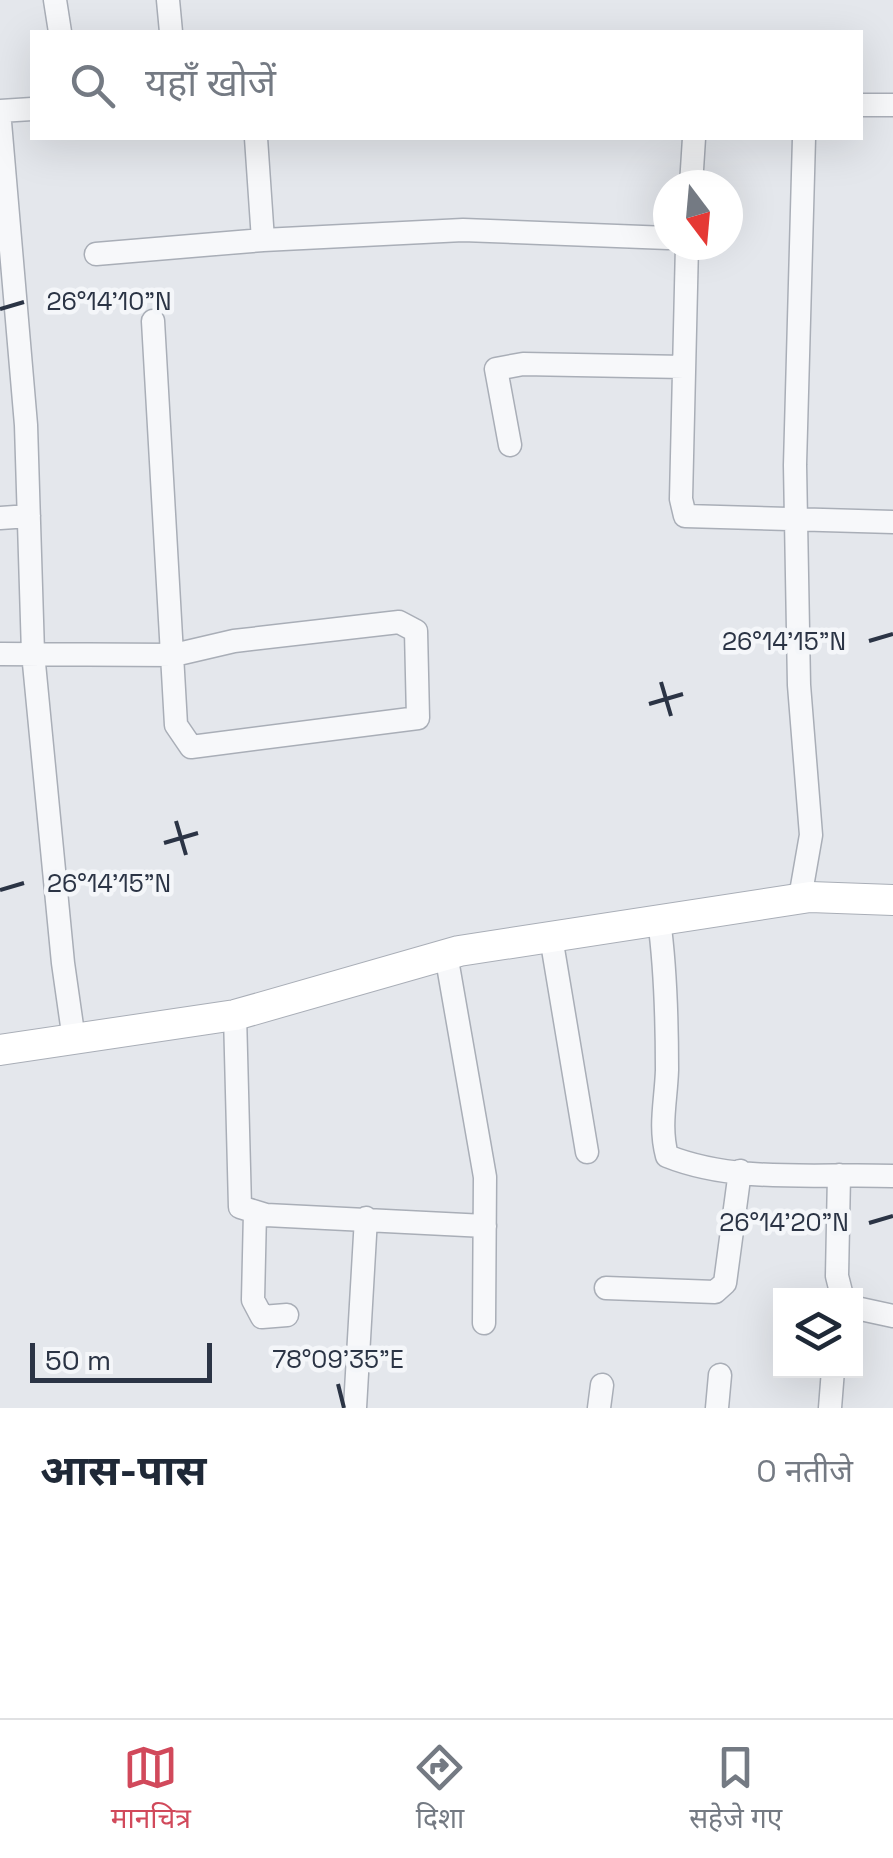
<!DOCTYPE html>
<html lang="hi">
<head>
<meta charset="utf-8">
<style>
	body { margin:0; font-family:"Space Grotesk","Noto Sans Devanagari",sans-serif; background:#f6f6f7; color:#1f2937 }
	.controls { position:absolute; right:30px; bottom:30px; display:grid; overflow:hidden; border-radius:0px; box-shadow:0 10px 40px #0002 }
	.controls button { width:90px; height:90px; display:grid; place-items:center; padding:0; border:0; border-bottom:2px solid #e0e1e3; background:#fff; color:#1f2937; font:50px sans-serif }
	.compass { position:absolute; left:653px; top:170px; width:90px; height:90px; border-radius:50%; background:#fff; box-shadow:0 10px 40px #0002; rotate:164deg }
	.scale { position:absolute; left:30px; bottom:25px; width:182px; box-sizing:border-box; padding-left:10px; border:5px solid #2b3445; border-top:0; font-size:28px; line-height:35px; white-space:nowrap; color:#2b3445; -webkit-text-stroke:8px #f4f6f9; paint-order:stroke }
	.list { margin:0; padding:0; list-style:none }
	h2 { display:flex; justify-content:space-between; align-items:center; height:130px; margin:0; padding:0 40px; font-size:42px }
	h2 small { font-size:32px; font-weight:400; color:#747a83 }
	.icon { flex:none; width:55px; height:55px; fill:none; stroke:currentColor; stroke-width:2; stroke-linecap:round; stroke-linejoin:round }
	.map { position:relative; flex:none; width:893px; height:1408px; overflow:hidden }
	.search { position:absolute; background:#fff; box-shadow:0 10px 40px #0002; left:30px; right:30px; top:30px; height:110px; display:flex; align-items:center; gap:25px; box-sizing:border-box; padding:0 35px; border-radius:0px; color:#747a83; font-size:38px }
	.sheet { height:310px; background:#fff }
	nav { display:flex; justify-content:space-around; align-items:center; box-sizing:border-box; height:140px; border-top:2px solid #e0e1e3; background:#fff; font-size:28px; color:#747a83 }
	nav a { display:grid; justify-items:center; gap:5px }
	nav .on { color:#d1495b }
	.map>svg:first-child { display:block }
</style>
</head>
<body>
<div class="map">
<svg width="893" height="1408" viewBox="0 0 893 1408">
	<rect width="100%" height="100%" fill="#e4e7ec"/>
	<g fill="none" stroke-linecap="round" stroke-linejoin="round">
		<!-- street casing -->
		<g stroke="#a9aeb7" stroke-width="25">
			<path id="street" d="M55,0l5,32
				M168,0l3,32
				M860,105h33
				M0,111l32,-2
				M0,122l26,303 7,228 30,310 11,77
				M256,138l7,102
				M691,185l3,-47
				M687,245l-6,254 4,17 208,6
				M96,254l167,-14 200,-10 205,8
				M510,445l-14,-76 27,-5 161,3
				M0,518l29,-2
				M0,654l174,1 60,-14 165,-19 17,9 2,87 -227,29 -15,-22 -23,-404
				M800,898l11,-63 -12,-150 -4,-220 9,-327
				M659,920c7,51 8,99 8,150 -1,31 -8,56 0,86 70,28 153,17 226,20
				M551,937l36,215
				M446,954l39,223 -1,146
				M235,1015l5,192 26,8 219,11
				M839,1175l-2,101 5,20
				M255,1212l-2,88 9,17 25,-2
				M606,1288l109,4 10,-9 15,-112
				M856,1308l37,8
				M355,1408l11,-190
				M599,1408l3,-23
				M717,1408l3,-33
				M830,1408l3,-38"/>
		</g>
		<!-- secondary casing -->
		<g stroke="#a9aeb7" stroke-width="32">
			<path id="secondary" d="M0,1050l235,-35 224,-64 351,-54 83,3"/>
		</g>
		<!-- street -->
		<use href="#street" stroke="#f7f8fa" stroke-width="22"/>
		<!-- secondary -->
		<use href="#secondary" stroke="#fff" stroke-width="30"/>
	</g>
	<!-- ticks -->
	<path fill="none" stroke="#2b3445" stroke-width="4" d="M0,309l24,-7M869,641l24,-7M661,682l10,34M649,704l34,-10M176,821l10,34M164,843l34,-10M0,890l24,-7M869,1223l24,-7M338,1384l6,24"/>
	<g font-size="25" text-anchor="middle" fill="#2b3445" stroke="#f4f6f9" stroke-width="9" stroke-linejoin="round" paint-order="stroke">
		<text x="109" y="310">26°14'10"N</text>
		<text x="784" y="650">26°14'15"N</text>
		<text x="109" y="892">26°14'15"N</text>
		<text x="784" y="1231">26°14'20"N</text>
		<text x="338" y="1368">78°09'35"E</text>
	</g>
</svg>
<div class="controls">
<button><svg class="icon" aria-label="layers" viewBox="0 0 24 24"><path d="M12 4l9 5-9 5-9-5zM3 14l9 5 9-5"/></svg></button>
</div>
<svg class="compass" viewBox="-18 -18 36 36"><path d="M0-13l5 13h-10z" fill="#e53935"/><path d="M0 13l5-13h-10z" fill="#747a83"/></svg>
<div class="scale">50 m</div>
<div class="search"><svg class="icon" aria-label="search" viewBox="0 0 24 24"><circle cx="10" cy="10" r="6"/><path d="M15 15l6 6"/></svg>यहाँ खोजें</div>
</div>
<section class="sheet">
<h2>आस-पास<small>0 नतीजे</small></h2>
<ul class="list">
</ul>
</section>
<nav>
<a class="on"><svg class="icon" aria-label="map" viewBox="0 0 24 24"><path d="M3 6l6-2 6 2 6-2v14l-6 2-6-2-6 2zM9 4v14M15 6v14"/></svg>मानचित्र</a>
<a><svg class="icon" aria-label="directions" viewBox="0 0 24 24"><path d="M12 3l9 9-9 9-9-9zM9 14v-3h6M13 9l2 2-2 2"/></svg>दिशा</a>
<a><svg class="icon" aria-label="saved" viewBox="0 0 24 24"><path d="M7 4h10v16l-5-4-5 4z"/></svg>सहेजे गए</a>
</nav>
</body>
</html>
